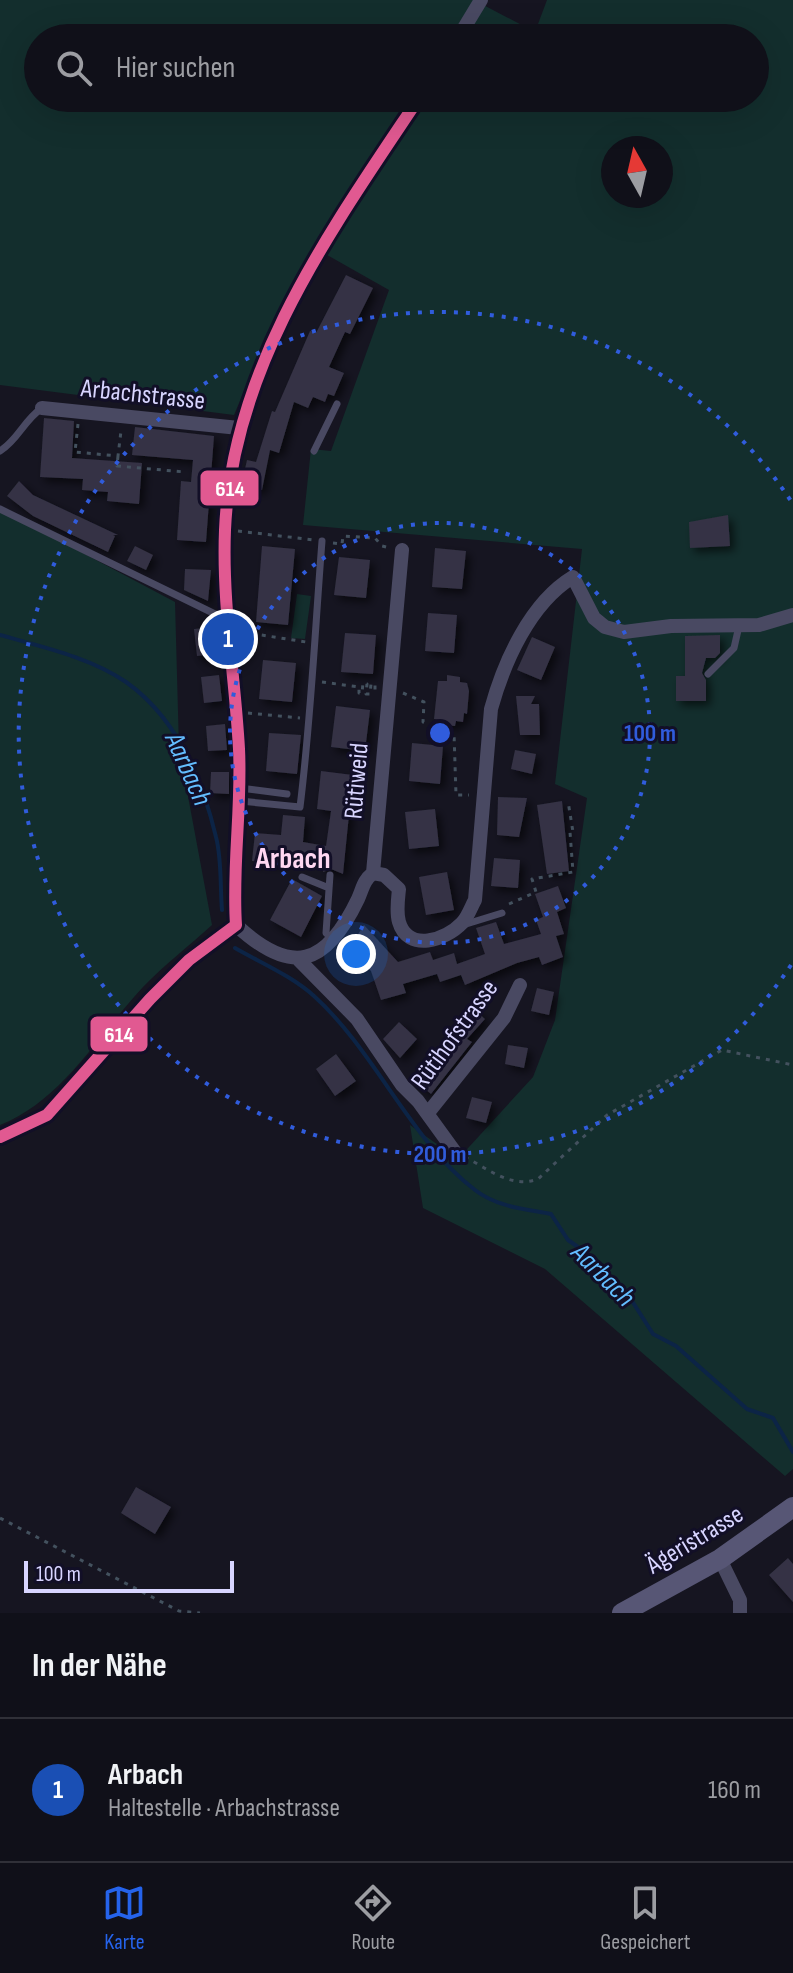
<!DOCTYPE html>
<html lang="de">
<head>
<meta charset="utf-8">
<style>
	body { margin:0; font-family:"Sofia Sans Condensed",sans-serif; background:#191922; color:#f1f3f6 }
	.compass { position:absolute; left:601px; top:136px; width:72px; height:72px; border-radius:50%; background:#101019; box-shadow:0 8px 32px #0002; rotate:352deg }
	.scale { position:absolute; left:24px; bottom:20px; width:210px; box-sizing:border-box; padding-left:8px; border:4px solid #d8d5ff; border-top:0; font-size:22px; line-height:28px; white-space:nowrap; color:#d8d5ff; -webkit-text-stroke:6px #120f27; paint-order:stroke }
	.you { position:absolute; left:356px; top:954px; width:28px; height:28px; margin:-20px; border:6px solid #fff; border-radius:50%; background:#1a73e8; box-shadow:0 0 0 12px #1a73e833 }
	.badge { display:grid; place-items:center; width:52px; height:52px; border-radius:50%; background:#2563eb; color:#fff; font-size:26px; font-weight:700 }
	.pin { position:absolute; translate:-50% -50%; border:4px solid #fff; box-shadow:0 2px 8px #0006 }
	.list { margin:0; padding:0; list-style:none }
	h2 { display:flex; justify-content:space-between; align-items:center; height:104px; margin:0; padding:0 32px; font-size:34px }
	h2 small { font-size:26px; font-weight:400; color:#9c9da2 }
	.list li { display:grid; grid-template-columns:52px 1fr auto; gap:24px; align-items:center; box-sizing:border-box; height:144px; padding:0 32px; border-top:2px solid #303038 }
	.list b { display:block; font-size:30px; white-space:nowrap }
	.list p { margin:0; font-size:26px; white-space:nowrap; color:#9c9da2 }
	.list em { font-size:26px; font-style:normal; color:#9c9da2 }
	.icon { flex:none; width:44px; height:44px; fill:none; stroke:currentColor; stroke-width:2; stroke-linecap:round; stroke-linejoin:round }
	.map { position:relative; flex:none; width:793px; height:1613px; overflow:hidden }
	.search { position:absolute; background:#101019; box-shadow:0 8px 32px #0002; left:24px; right:24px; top:24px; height:88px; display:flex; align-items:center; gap:20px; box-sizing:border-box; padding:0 28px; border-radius:44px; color:#9c9da2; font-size:30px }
	.sheet { height:248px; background:#101019 }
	nav { display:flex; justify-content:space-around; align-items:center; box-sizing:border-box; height:112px; border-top:2px solid #303038; background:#101019; font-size:22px; color:#9c9da2 }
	nav a { display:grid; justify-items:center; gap:4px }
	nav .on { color:#2563eb }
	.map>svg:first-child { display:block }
</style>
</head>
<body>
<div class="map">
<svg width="793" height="1613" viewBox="0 0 793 1613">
	<defs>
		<filter id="shadow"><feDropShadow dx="4.5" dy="4.5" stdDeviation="4" flood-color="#0009"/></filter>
	</defs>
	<rect width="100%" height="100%" fill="#161521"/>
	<!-- green -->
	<path fill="#132e2d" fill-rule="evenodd" d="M0,0h474l61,32 12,-32h246v1469l-8,7 -240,-207 -122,-61 -13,-83 48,34 75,-82 22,-57 32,-222 -32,-14 27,-235 -279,-24 8,-76 20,2 58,-161 -76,-43 -39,73 -40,95 -234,-30zM38,38h717v60h-717zM613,148h48v48h-48z
		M0,509l175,93 4,146 33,177c-23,21 -48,40 -69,62 -45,48 -80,113 -143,138z
		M297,594l14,2 -6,43 -14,-1z"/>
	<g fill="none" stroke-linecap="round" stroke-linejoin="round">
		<!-- stream -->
		<path stroke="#0c2446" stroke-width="4" d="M0,635c42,12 89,22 126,47 51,36 76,96 90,155 6,23 4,50 6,73
			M235,948c26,15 57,28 79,48 60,54 98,146 161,194 22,17 50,19 76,24l17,26 20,14 8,20 31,19 26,41 23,12 71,63 26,9 20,34"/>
	</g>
	<!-- building -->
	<path fill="#343244" filter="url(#shadow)" d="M346,275l27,13 -23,46 -5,-2 -16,35 15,6 -10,23 -6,-2 -3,8 -12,-5 -5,11 -14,-6 -15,51 -9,-3 -8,40 -21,-4 6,-26 9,2 16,-51 3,1 35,-81 6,2z
		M44,418l30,3 -2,37 70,5 -3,41 -32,-3 1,-9 -26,-2 1,-11 -43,-2z
		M135,427l79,9 -8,106 -29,-2 4,-59 10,1 2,-22 -61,-5z
		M19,481l14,14 85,40h-5l2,1 -7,16 -75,-36 -26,-20z
		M728,515l2,31 -40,2 -1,-26z
		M135,546l18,9 -7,15 -19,-9z
		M262,546l33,3 -7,76 -32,-3z
		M435,548l31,3 -4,38 -30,-2z
		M339,557l31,3 -4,38 -32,-3z
		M185,569l26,1 -3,31 -24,-11z
		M428,613l29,2 -3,38 -29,-2z
		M213,627l3,27 -19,2 -3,-27z
		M345,633l31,2 -3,39 -32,-2z
		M720,635v18l-5,5h-9l-4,15 4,7v21h-30v-25h9v-40z
		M532,637l23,10 -14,33 -24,-10z
		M263,660l33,3 -4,39 -33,-3z
		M219,675l3,26 -18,2 -3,-26z
		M447,675l13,2v5l7,1 2,8 -2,23 -3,-1 -1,9 -7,-1 -1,5 -13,-1v-5l-8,-1 4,-38h9z
		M516,696h19l-4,8h8l1,31h-20z
		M336,706l34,4 -5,41 -34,-4z
		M225,724l2,26 -19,1 -2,-25z
		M269,733l32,2 -4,39 -31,-3z
		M412,743l31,3 -3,38 -31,-3z
		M515,750l21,4 -4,20 -21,-5z
		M321,771l32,4 -10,99 -12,-5 -8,3 1,-12 -44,-9 -1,12 -27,-2 3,-28 26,2 2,-20 22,2 -2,25 23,4 5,-35 -14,-2z
		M211,772h18v22l-19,-1z
		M498,797l29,1 -8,39 -22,-2z
		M562,801l7,70 -22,3 -10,-69z
		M435,809l4,37 -30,3 -4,-37z
		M494,858l26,2 -2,28 -27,-2z
		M447,872l7,38 -28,5 -7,-38z
		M292,879l30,17 -21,41 -31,-17z
		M558,886l8,22 -9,4 7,22 -8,2 7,21 -21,8 -3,-8 -22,6 -52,22 -4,-10 -21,7 -3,-8 -34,10 3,9 -25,7 -10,-29 -22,-23 15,-23 34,37 32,-10 3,8 21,-7 3,11 28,-10 -9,-26 20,-6 8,22 37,-10 -5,-14 7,-3 -8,-23z
		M537,988l17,4 -5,23 -18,-4z
		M470,1006l15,13 -18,20 5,3 -41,52 -19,-16 16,-20 8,7 23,-27 -9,-8z
		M399,1022l18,17 -17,19 -17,-19z
		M508,1045l20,3 -4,20 -19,-4z
		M336,1054l20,27 -21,15 -19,-27z
		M472,1097l20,5 -6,21 -20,-5z
		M136,1487l35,20 -16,27 -34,-21z
		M788,1558l5,6v38l-24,-27z"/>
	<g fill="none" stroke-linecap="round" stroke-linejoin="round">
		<!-- path -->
		<path stroke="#43515e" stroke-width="3" stroke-dasharray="4 6" stroke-linecap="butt" d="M78,424l-3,28 43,4 3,-25
			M118,456l-1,10 68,6
			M238,531l76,9
			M333,543l9,1 1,-8 32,2 7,8 8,2
			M242,632l64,10
			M322,682l37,5v6h3l1,-10 4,1 -1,10h4l1,-10h4v11
			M403,693l21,9 -1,20 31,11 2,62h13
			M248,713l52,5
			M509,904l27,-12 -4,-13 41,-7 -3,-40h3l-5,-31
			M465,1157c23,12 47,32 73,22l69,-64 115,-65 71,15
			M0,1518l179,93 21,2"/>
		<!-- lane -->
		<path stroke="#494962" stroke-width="7" d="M0,451c18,-11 24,-31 42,-43
			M314,451l23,-47
			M0,509l215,105 12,1
			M708,674l26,-26 5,-22
			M240,788l47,6
			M240,801l60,6c11,-88 15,-177 22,-266
			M330,875l-4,58 6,6
			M302,877l27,11
			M463,925l39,-12"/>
		<!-- street -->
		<path stroke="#494962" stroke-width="14" d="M458,38l23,-38
			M42,408l197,20
			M373,873l11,2 15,14c-1,10 -3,23 0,33 9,31 47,18 63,1 6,-6 9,-16 13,-23l16,-191c13,-47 39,-106 82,-132l21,41 11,9 19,5 47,-6 88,-1 34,-10
			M236,925c-6,-57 6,-117 3,-175 -4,-74 -18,-148 -14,-223 10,-169 104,-292 194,-429
			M236,925c56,52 90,41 122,-26 5,-11 5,-18 15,-26l29,-323
			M299,960l58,59 45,66 16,16 37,51
			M428,1113l76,-95 16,-33
			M0,1137l47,-22 103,-116 39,-39 47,-35
			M720,1559l20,41v13"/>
		<!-- secondary -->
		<path stroke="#575675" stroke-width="20" d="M622,1613l98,-54 73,-52"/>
		<!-- bus-1 casing -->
		<g stroke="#120f27" stroke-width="18">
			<path id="bus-1" d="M236,925c-4,-59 6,-117 3,-176 -4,-73 -17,-145 -14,-219 7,-164 106,-300 194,-432
				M0,1137l47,-22 103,-116 39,-39 47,-35"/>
		</g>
		<!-- bus-1 -->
		<use href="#bus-1" stroke="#e15991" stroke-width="12"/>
	</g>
	<!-- distance rings -->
	<g fill="none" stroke="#305cdc" stroke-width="4" stroke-dasharray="4 8">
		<circle cx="440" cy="733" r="210"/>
		<path d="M791 965A421 421 0 1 1 791 501"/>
	</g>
	<g text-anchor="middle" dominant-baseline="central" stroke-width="6" stroke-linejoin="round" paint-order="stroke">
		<!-- street labels -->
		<g font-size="26" fill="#d8d5ff" stroke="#120f27">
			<text transform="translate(143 395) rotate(6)">Arbachstrasse</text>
			<text transform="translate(357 781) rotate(-85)">Rütiweid</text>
			<text transform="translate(455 1035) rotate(-54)">Rütihofstrasse</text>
			<text transform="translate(695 1540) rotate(-31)">Ägeristrasse</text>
		</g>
		<!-- water labels -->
		<g font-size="28" font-style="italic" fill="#63bdff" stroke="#120f27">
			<text transform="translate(188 769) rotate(66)">Aarbach</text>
			<text transform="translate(603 1275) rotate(45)">Aarbach</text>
		</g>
		<!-- quarter labels -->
		<g font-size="30" font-weight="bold" fill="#ffd7f2" stroke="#120f27">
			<text x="293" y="859">Arbach</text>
		</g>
	</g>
	<circle cx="440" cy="733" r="12" fill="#305cdc" stroke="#120f27" stroke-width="4"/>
	<g font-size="24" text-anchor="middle" font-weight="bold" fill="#305cdc" stroke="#120f27" stroke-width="6" stroke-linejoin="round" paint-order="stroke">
		<text x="650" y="741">100 m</text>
		<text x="440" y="1162">200 m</text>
	</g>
	<g stroke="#120f27" stroke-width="3">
		<rect x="199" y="469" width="61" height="38" rx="8" fill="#e15991"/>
		<rect x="89" y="1015" width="60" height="38" rx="8" fill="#e15991"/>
	</g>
	<g font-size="22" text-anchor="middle" font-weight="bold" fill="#fff">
		<text x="230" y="496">614</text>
		<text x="119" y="1042">614</text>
	</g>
</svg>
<svg class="compass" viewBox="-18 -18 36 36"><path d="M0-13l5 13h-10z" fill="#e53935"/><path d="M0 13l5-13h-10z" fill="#9c9da2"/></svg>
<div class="scale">100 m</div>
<div class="you"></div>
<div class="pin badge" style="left:228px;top:639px;background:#1a4fb4">1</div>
<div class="search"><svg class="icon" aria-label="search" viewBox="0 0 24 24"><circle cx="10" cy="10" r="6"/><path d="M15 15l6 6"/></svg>Hier suchen</div>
</div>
<section class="sheet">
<h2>In der Nähe<small></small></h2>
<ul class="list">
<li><span class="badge" style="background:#1a4fb4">1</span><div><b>Arbach</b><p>Haltestelle · Arbachstrasse</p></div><em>160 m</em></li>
</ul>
</section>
<nav>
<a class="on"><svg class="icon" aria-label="map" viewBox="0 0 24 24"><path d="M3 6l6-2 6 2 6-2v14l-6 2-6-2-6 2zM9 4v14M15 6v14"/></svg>Karte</a>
<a><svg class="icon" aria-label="directions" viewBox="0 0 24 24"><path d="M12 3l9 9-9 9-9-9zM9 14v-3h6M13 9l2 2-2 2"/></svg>Route</a>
<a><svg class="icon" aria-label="saved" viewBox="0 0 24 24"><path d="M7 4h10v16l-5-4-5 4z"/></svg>Gespeichert</a>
</nav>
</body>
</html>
